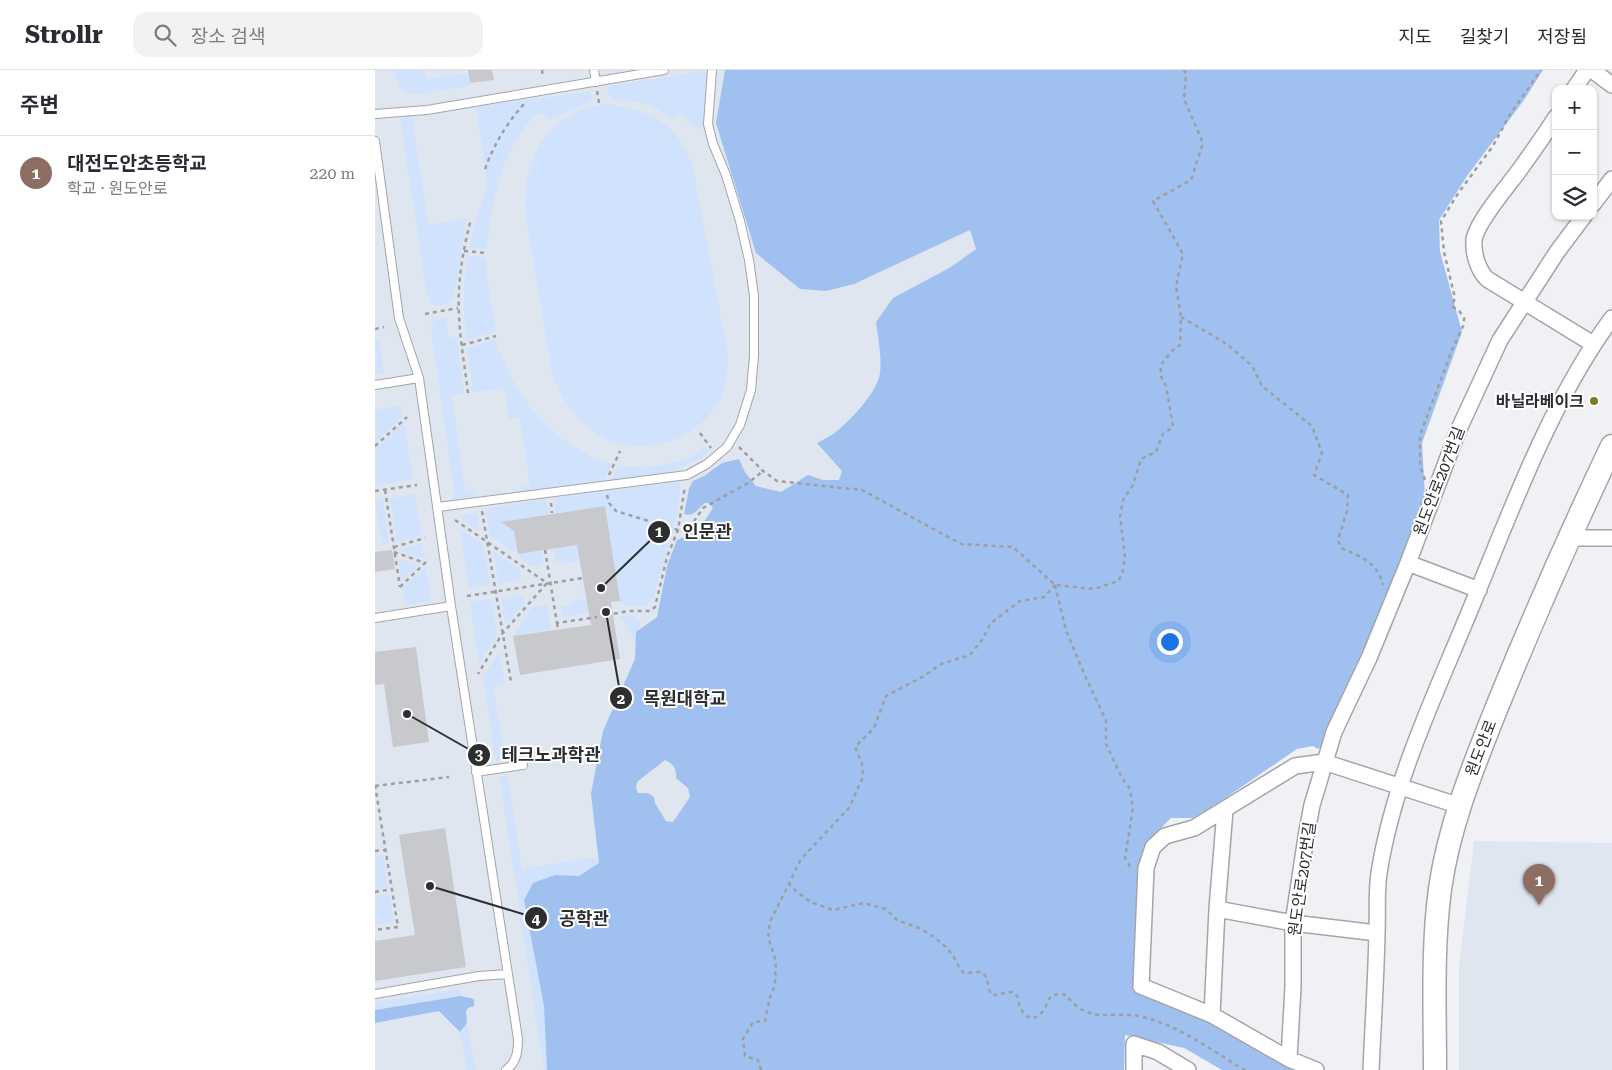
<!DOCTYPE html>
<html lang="ko">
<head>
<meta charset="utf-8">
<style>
	body { margin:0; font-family:"Roboto Serif","Noto Sans KR",serif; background:#f2f2f3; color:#2b2b33 }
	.controls { position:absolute; right:15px; top:15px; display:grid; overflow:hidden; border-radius:10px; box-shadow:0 1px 4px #0004 }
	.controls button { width:45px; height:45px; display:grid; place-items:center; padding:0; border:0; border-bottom:1px solid #e1e1e2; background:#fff; color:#2b2b33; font:25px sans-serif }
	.you { position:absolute; left:794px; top:571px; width:18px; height:18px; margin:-12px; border:4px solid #fff; border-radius:50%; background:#1a73e8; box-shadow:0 0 0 8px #1a73e833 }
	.badge { display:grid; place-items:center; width:32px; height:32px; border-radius:50%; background:#db2777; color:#fff; font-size:16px; font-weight:700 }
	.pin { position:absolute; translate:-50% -41px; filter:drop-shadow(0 1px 2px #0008) }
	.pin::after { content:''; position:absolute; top:26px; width:18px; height:15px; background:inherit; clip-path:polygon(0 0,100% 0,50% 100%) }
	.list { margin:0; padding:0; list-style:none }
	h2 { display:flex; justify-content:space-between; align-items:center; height:65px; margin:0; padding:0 20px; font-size:21px }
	h2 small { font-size:16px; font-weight:400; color:#7c7c81 }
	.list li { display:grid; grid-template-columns:32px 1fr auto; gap:15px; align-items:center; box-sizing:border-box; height:75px; padding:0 20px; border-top:1px solid #e1e1e2 }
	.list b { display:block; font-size:19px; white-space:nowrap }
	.list p { margin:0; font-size:16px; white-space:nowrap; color:#7c7c81 }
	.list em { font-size:16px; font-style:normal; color:#7c7c81 }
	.icon { flex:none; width:28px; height:28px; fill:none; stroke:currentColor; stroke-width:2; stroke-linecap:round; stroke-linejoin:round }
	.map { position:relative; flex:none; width:1237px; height:1000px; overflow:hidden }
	header { display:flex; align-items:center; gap:30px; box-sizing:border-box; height:70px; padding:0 25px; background:#fff; border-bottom:1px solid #e1e1e2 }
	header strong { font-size:24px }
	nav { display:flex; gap:28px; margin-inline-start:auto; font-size:18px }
	.search { width:350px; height:45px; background:#f2f2f3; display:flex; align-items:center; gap:12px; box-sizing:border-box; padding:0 18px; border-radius:15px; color:#7c7c81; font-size:19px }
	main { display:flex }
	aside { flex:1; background:#fff }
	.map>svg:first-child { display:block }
</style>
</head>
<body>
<header>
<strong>Strollr</strong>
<div class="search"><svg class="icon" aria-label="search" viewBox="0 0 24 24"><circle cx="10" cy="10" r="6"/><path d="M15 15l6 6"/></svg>장소 검색</div>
<nav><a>지도</a><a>길찾기</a><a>저장됨</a></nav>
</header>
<main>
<aside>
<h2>주변<small></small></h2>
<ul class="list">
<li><span class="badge" style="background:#8d6e63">1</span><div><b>대전도안초등학교</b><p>학교 · 원도안로</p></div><em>220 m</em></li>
</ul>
</aside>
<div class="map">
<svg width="1237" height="1000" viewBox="0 0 1237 1000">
	<rect width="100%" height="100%" fill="#eff1f5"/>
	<!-- built -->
	<path fill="#dfe6f0" d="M0,0h589l27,138 -309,862h-307z
		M1099,771l138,2v227h-153v-103z"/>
	<!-- green -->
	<path fill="#d1e2fc" d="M19,0h30l2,9 42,-6 2,13 -55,8 -7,-1 -10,-6z
		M334,0l-4,54 -3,3 -7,1 -14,-15 -8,6c-11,-8 -23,-15 -37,-18 -7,-1 -18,1 -24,-3 -4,-2 -5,-5 -5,-10l3,-2z
		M213,22l3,1 1,5 -2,4 -40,18h-2l-6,-7h-4c-38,34 -45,88 -52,136l-17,-1 18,-65 -11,-77z
		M237,34c44,9 66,21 81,64l35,187c-1,14 -1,29 -7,42 -18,35 -53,52 -92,48 -8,-1 -18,-3 -25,-7 -24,-13 -41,-36 -51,-60l-28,-167c-1,-47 16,-89 64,-104 7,-2 16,-2 23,-3z
		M37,46l16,109 38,-6c-2,13 -10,77 -16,83 -4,4 -13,4 -18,2l-5,-11 -27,-176z
		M93,186l18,2 1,23 9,50 -29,9c-4,-29 -4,-55 1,-84z
		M71,247l2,20h9l7,57 -12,2 13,95 11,-1v4l-3,3 -18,2 -24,-171 3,-7z
		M120,270c18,46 40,85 85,110 10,6 21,12 32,14l-10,19 -78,9 -3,-5 9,-1 -10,-69 -11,2 -4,-31 -32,4 -6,-44z
		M0,271h4l5,32 -9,1z
		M26,336l2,11 -28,26v-33z
		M29,352l9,57 -38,6v-36z
		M330,377l3,4c-27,25 -62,25 -97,30l7,-16c28,5 66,1 87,-18z
		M303,412l2,2c-1,41 -17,79 -28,117l-4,4 -22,1 -6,-5 -15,-95 -50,7v-13l3,-3z
		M40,424l6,42 -24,7 -7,-45z
		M8,429l6,45 -7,1 -7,-45z
		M169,430l3,2 2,12 -47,8 12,9 4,19 -5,1 -23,-15 -4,-28z
		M102,443l2,18 -21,-16z
		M85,459l23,15 7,41 -21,3z
		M46,473l4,16 -26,-9z
		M202,475l3,16 -17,3v-3l-7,1 -2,-13z
		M118,481l26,18 2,11 -22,4z
		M166,481l2,11 -3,3 -9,1 -11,-8v-4z
		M23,488l21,7 -17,15z
		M51,496l5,35 -26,3 -2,-16z
		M148,525l2,9 -20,20 -4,-26z
		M117,529l5,36 -18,29 -9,-62z
		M211,529l1,7 8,-1 1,6 -33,6 -2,-10 10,-2v-4z
		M172,535l3,25 -37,6 19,-29z
		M259,545l6,8 1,6 -5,3v8c-8,-7 -8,-16 -16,-22v-2z
		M124,581l6,32 -12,3 12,73 -9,2 -13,-82z
		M132,704l15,95 69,-11 7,1 1,4 -20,13 -24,-1 -11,131 4,64h-4l-44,-289 1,-4z
		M8,785l5,32 -13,2v-33z
		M14,824l5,28 -19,3v-29z
		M85,919l1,7 -86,14v-8z
		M92,953l9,47h-9l-7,-38z"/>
	<!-- forest -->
	<path fill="#a0c1ef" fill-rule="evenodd" d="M350,0h818l-19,30 -57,76 -28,44 1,31 22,81 -40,111 3,53 -54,151 -42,95 -11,7 -5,-3 -16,3 -73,50 -31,19h-22l-25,25 -5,145 30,12 133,70h-82l-38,-22 -59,-13 -1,35h-577l-3,-64 -20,-106 9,-17 22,-8 24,1 20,-13 -8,-69 12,-63 32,-72 1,-27 21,-15 10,-51 10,-26 21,-9 15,-23 -4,-5h-4c-8,6 -10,14 -21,11l5,-25 4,-8 11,-5 18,-13 17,-4 6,13 11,14 25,6 27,-17 15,5h16l3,-9 -25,-28c6,-3 14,-7 20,-12 14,-11 41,-40 43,-58 2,-17 -2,-35 -4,-51l17,-24 58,-31 25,-18 -6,-19 -116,54 -28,7 -26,-2 -44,-36 -40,-130zM290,690c8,4 12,8 11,18l12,10 2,9 -17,25 -7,-1 -11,-18 -1,-6 -6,-4h-10l-2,-5 1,-6z
		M86,926l13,3v7l-6,2 -2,3 1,12 -7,9 -21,-21 -64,12v-13z"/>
	<!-- building -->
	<path fill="#c7c9cd" d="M93,0h24l2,10 -24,3z
		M230,436l15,95 -9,1 9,57 -100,16 -7,-39 78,-11 -14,-80 -59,9 -4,-23 -13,-9z
		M17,480l3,19 -20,3v-20z
		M41,577l13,95 -36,5 -9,-63 -9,1v-33z
		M70,758l21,139 -91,14v-40l40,-6 -16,-100z"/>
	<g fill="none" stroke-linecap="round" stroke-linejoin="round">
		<!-- lane casing -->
		<g stroke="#a3a5a8" stroke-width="10">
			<path id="lane" d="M219,0l2,12
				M0,44l52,-4 237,-40
				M0,71l24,177 20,60 32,228 67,433c0,12 -1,23 -12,31
				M0,315l44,-7
				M63,437l249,-32 20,-11 20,-17 13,-22 11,-35 3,-34v-60l-5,-36 -9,-39 -14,-46 -13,-31 -5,-20 4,-54
				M0,548l76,-12
				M101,702l47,-7
				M0,924l104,-18 29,-2"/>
		</g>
		<!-- street casing -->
		<g stroke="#a3a5a8" stroke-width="18">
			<path id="street" d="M1217,0l20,15
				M1199,19l13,-19
				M1181,47c-12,19 -25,37 -38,55 -11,15 -42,51 -44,68 -1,14 4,30 13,39l106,65
				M1218,134l19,-25
				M1195,468h42
				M1033,493l71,27
				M842,839l76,14 84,10
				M837,945l5,-106 8,-99
				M914,989l4,-72v-64l13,-86 6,-32 22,-73 35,-74 39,-95 50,-132 42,-91 57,-88 27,-36
				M759,1000v-26l24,8 30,18
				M941,1000l-27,-11 -77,-44 -71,-29 5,-118 7,-21 12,-11 29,-8 101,-62 29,-4 136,44
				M996,1000c2,-46 5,-91 6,-137 1,-20 -1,-41 2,-60 15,-95 58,-182 94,-270 39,-95 78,-202 139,-285"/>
		</g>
		<!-- secondary casing -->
		<g stroke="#a3a5a8" stroke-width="25">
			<path id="secondary" d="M1060,1000c0,-60 -3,-121 5,-181 9,-65 35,-127 59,-187 35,-86 73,-172 113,-256"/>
		</g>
		<!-- path -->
		<path stroke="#9c9ea1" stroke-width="2.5" stroke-dasharray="4 4" stroke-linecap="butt" d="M167,0l1,8
			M222,21l2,12
			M110,99c9,-25 22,-46 39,-65
			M89,181l22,2
			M50,244l33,-6
			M806,247l46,27 25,22 10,20 50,40 10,27 -8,22 34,20 -1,16 -9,29 3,8c20,9 36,14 42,37
			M0,259l9,-2
			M87,275l34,-9
			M93,323c-3,-26 -8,-52 -9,-78 -2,-32 4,-65 12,-96
			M325,363l11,15
			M0,376l32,-29
			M364,377l24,24 14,10 85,9 99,54 52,3 42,38 39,4 24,-8 4,-6 3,-18 -5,-41 3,-16 10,-15 8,-26 15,-7 7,-18 10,-7 -7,-41 -6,-12 2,-11 10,-12 8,-6 1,-28 -5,-31 7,-32 -30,-53 38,-21 12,-37 -19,-44 2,-25 -2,-4
			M234,405l11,-24
			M1050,410l-5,-14v-31l32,-85 12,-26v-6l-4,-6 -8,-6 3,-8 -11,-46 -3,-31 18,-29 34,-46 16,-30 32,-46
			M10,420l15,97
			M0,421l42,-6
			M232,425l2,8 7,8 62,19 8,1 4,-4 13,-19 45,-25 15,-12
			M176,433l1,10
			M107,441l29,171
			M80,450l92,63 -45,51 -24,40
			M19,477l31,-9
			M170,480l12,73 40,-6
			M19,482l31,11
			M680,515l11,45 19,46 21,44v24l16,34 8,11 3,19 -8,50 7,12
			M25,517l28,-27
			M92,526l116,-18
			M231,545l23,-4h21l5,-4 12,-50 11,-27 7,-44
			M182,553l1,6
			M0,715l23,142 -23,3
			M0,716l74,-9
			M0,781l10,-1
			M413,813l9,9 14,10 22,8 31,-7 22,6 11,11 22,8 15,9 13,11 8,11 5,10 4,4c5,0 9,-1 13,-1 13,-1 9,16 15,23 7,0 13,-3 21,-3l5,5c0,11 10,29 22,17 6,-5 7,-12 11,-18l7,-2 8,1c25,32 44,14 77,22 37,9 69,34 102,53
			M0,822l17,-3
			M386,1000l-3,-10 -13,-4 -2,-17 10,-17 12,-1 5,-24 5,-12 1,-24 -8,-24 2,-15 31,-63 48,-51 14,-31 -1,-13 -7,-17 19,-19 12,-32 38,-20 17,-12 29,-9 12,-15 9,-17 29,-22 24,-4 11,-12"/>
		<!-- lane -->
		<use href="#lane" stroke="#fff" stroke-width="8"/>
		<!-- street -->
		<use href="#street" stroke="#fff" stroke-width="15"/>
		<!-- secondary -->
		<use href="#secondary" stroke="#fff" stroke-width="22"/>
	</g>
	<!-- markers -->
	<circle fill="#7e7a21" stroke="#fff" stroke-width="2" cx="1219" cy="331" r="5"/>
	<g text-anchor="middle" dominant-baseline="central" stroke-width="4" stroke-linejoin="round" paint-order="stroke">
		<!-- poi labels -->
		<g font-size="16" font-weight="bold" fill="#2d2e30" stroke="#fff" text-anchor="end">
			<text x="1209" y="331">바닐라베이크</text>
		</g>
		<!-- street labels -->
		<g font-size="16" fill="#2d2e30" stroke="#fff">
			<text transform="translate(1064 411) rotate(-69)">원도안로207번길</text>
			<text transform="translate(1106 678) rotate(-69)">원도안로</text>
			<text transform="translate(927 809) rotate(-82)">원도안로207번길</text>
		</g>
	</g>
	<!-- callouts -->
	<path fill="none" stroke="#2d2e30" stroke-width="2" d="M226 518L284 462M231 542L246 628M32 644L104 685M55 816L161 848"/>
	<g fill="#2d2e30" stroke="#fff" stroke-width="2">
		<circle cx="226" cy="518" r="5"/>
		<circle cx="231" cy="542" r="5"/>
		<circle cx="32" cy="644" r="5"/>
		<circle cx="55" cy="816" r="5"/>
		<circle cx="284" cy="462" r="12"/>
		<circle cx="246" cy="628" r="12"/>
		<circle cx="104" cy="685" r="12"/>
		<circle cx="161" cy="848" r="12"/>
	</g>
	<g font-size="15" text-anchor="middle" font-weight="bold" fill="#fff">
		<text x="284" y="467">1</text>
		<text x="246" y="634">2</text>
		<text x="104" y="690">3</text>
		<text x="161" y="854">4</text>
	</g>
	<g font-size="18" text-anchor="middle" font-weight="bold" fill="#2d2e30" stroke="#fff" stroke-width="4" stroke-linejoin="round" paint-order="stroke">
		<text x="332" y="468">인문관</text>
		<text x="310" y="635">목원대학교</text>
		<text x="176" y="691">테크노과학관</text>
		<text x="209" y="855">공학관</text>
	</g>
</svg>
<div class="controls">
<button>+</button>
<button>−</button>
<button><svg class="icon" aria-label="layers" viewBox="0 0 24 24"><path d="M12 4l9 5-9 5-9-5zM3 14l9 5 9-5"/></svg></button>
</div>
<div class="you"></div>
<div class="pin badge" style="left:1164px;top:835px;background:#8d6e63">1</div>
</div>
</main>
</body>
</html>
